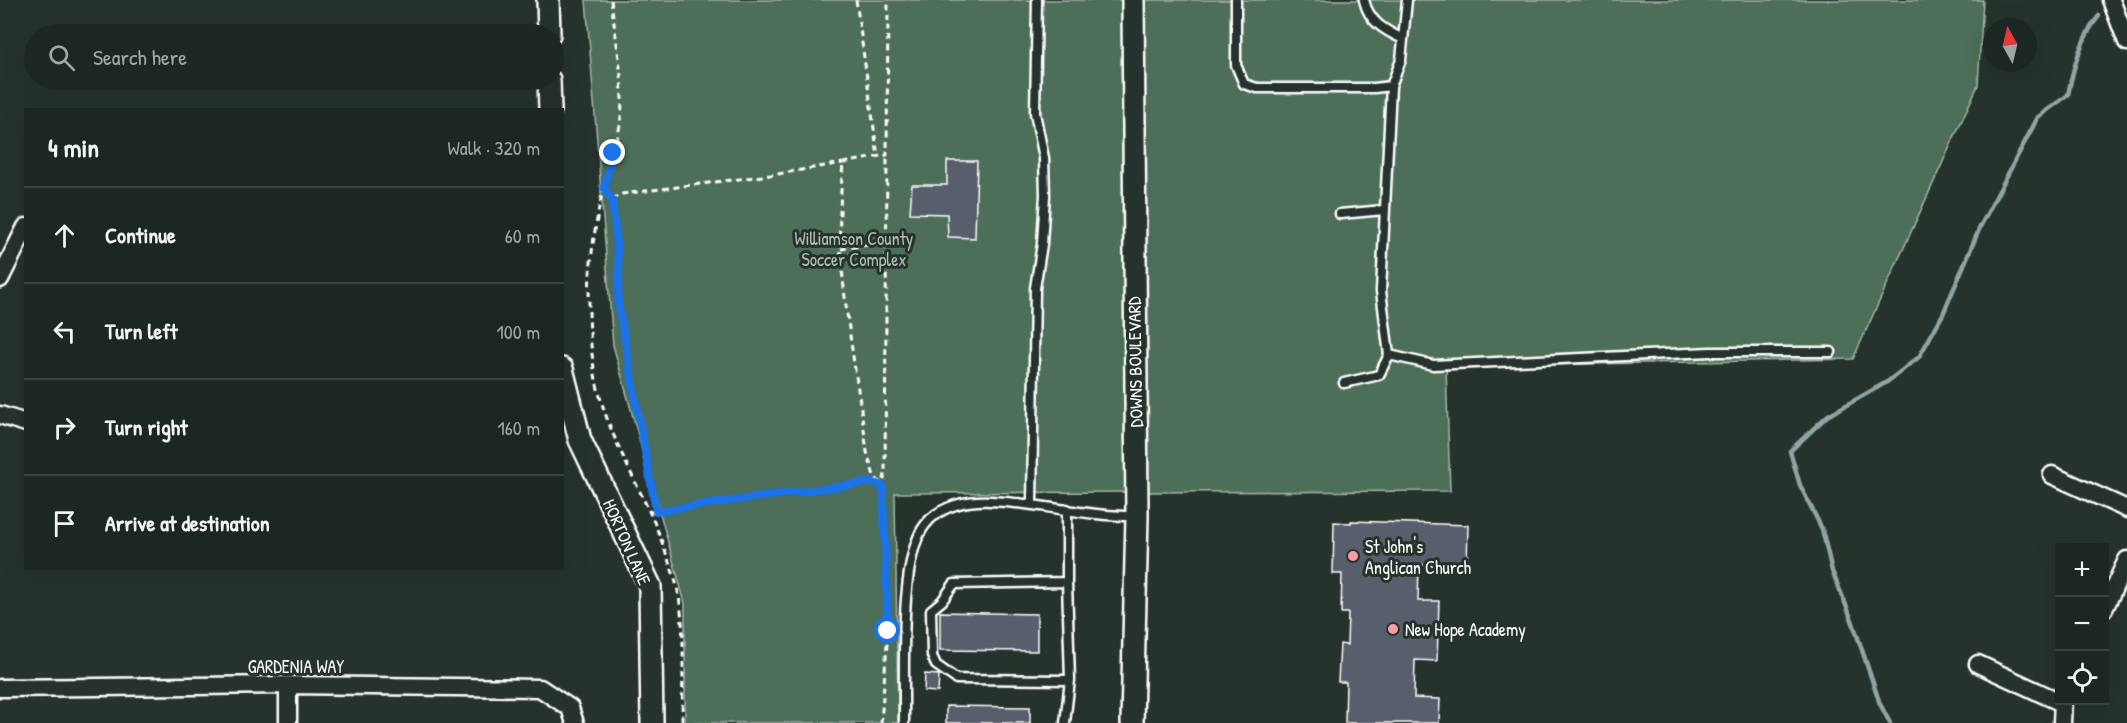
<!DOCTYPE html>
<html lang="en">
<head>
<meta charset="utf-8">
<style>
	body { margin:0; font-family:"Patrick Hand",sans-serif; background:#252e2a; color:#f1f3f6 }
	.controls { position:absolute; right:18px; bottom:18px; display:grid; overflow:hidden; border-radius:0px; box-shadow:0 6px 24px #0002 }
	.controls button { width:54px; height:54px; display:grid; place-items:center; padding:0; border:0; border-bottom:2px solid #3a4340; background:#1c2622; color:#f1f3f6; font:30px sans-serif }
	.compass { position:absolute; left:1983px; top:18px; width:54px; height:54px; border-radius:50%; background:#1c2622; box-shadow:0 6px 24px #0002; rotate:352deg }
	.stop { position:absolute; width:18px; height:18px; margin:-14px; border:4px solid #1a73e8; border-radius:50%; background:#fff }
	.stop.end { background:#1a73e8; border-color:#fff; box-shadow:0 2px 6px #0008 }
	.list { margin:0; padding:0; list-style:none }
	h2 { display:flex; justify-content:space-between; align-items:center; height:78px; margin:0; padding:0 24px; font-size:26px }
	h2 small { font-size:20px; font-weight:400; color:#a0a5a5 }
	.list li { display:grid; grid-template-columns:39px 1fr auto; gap:18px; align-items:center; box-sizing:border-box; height:96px; padding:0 24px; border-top:2px solid #3a4340 }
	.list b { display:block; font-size:22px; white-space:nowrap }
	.list em { font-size:20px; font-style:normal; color:#a0a5a5 }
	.icon { flex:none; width:33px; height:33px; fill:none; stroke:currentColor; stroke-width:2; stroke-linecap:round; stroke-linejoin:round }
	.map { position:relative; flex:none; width:2127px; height:723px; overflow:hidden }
	.search { position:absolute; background:#1c2622; box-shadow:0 6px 24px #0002; left:24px; top:24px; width:540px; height:66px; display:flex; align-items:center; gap:15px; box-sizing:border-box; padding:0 21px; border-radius:33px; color:#a0a5a5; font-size:22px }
	.panel { position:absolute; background:#1c2622; box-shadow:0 6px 24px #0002; left:24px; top:108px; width:540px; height:462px; border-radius:0px }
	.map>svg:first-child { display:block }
</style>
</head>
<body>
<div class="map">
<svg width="2127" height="723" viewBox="0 0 2127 723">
	<rect width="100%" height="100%" fill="#26332d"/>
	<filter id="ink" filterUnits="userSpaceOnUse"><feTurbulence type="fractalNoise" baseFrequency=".0167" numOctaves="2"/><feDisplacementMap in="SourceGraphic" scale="12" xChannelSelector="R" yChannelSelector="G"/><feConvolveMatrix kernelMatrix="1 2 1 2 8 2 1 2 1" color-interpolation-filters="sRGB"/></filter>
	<g filter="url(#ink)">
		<!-- green -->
		<path fill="#4e6e58" stroke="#a6b6ac" stroke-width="1.5" d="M586,0h1397l-5,85 -125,274 -407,8 4,124 -555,2 3,230h-213v-120l-72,-258z"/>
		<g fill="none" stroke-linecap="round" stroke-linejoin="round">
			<!-- stream -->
			<path stroke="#90a6a6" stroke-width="4.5" d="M1890,723l-10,-19 -28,-84 -20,-49 -10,-42 -22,-44 -10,-34 37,-35 60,-34 32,-25 24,-43 38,-89 57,-108 30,-22c5,-27 13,-58 31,-79"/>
		</g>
		<!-- building -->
		<path fill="#595e6c" stroke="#fff" stroke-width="1.5" d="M947,161h30l-2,77 -27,-1 -1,-23 -37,-1 2,-28h35z
			M1351,521l117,4 -1,41 -48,-1 -1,36h21l-2,60 -22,-1 -1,38 26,1 -1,24h-94l1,-41h-8l2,-38 7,1 1,-32h-7l1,-39h-9l1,-52 17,1z
			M940,612l97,2v37l-97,-1z
			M925,674l14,1 -1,17 -14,-1z
			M946,706l84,1v16h-84z"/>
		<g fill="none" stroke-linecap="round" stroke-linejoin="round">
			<!-- service casing -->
			<g stroke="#fff" stroke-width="13">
				<path id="service" d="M1236,0v65l8,19 13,4h117l17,-2 10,-26 6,-60
					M1364,0c5,22 20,30 39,39
					M1391,86l-10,205 8,64 44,10 277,-13h121
					M1340,214l44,-4
					M1344,383l35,-8 10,-20
					M1032,504l3,-216 7,-44 3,-49 -1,-37 -9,-45 2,-113
					M1067,582l3,98 -114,-1 -20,-14 -4,-9 -1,-46 11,-9 12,-17 113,-2v-73
					M904,723c1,-46 -6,-164 21,-198 15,-20 43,-25 66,-24 49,2 97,16 146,15
					M1065,723l5,-43"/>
			</g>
			<!-- minor casing -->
			<g stroke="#fff" stroke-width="21">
				<path id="minor" d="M2111,0l16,42
					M0,279l26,-52
					M0,415l26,8
					M2052,475l75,34
					M2104,609l23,-49
					M1978,664l84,39
					M288,685v38
					M0,688l288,-3 252,3 30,20 5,15
					M2062,723l1,-23"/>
			</g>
			<!-- tertiary casing -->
			<g stroke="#fff" stroke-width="26">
				<path id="tertiary" d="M548,0l1,34
					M549,80l1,30
					M562,369l18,71 70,146 2,137
					M1132,723l5,-207 -4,-516"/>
			</g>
			<!-- path -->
			<path stroke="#fff" stroke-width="3" stroke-dasharray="6 4.5" stroke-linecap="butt" d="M611,0c4,37 14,81 10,117 -4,35 -19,68 -24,102 -9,49 -11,99 -3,149 7,51 34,97 55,143 9,18 16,40 23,59 16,43 10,106 10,153
				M856,0l22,157
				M605,189l7,10 7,69 -1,35 38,208
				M612,199l10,-5 156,-20 65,-11
				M841,249l46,-7
				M650,512l221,-30 12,4 2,-12 2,-319
				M881,723l7,-92 -5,-145 -9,-10 -7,-24c-9,-70 -23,-140 -27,-211 -1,-26 1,-52 3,-78l44,-8 1,-155"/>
			<!-- service -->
			<use href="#service" stroke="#26332d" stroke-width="8"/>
			<!-- minor -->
			<use href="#minor" stroke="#26332d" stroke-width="16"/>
			<!-- tertiary -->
			<use href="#tertiary" stroke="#26332d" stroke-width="21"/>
		</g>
	</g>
	<g fill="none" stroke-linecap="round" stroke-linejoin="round" filter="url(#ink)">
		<!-- route -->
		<path stroke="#1a73e8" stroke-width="8" d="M613,153l-9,35 8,11 7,69 -1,35 38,208 215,-29 12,4 5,145"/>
	</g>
	<!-- markers -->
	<g fill="#ff9aa2" stroke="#26332d" stroke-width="2">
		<circle cx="1353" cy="556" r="6"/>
		<circle cx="1393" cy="629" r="6"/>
	</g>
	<g text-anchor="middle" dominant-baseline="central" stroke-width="6" stroke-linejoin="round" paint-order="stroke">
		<!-- park labels -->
		<g font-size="18" fill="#afbeb4" stroke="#26332d">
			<text x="854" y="238">Williamson County<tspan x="854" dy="21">Soccer Complex</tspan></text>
		</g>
		<!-- street labels -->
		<g font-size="18" fill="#fff" stroke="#26332d">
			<text transform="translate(1135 362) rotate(-91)">DOWNS BOULEVARD</text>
			<text transform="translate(627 542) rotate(66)">HORTON LANE</text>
			<text x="296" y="666">GARDENIA WAY</text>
		</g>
		<!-- poi labels -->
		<g font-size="18" fill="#fff" stroke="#26332d" text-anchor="start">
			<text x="1365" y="546">St John's<tspan x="1365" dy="21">Anglican Church</tspan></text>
			<text x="1405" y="629">New Hope Academy</text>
		</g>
	</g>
</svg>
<div class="controls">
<button>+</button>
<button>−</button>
<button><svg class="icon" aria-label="locate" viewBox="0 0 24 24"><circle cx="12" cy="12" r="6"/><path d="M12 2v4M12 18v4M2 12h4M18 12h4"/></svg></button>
</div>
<svg class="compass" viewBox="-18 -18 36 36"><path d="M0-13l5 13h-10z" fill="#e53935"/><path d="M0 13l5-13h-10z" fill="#a0a5a5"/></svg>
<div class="stop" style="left:888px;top:631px"></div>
<div class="stop end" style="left:613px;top:153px"></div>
<div class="search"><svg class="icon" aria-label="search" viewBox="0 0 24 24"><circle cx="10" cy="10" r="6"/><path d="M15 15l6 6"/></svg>Search here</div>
<section class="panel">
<h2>4 min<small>Walk · 320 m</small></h2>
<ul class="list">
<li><svg class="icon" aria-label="ahead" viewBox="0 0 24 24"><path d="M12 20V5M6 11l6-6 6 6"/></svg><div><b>Continue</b></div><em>60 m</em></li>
<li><svg class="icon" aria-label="left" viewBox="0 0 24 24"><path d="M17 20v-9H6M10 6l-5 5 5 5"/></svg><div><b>Turn left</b></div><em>100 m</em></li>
<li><svg class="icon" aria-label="right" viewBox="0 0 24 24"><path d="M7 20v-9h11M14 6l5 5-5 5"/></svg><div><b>Turn right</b></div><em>160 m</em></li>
<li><svg class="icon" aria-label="arrive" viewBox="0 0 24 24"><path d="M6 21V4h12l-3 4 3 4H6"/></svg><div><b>Arrive at destination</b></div></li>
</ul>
</section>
</div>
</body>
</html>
